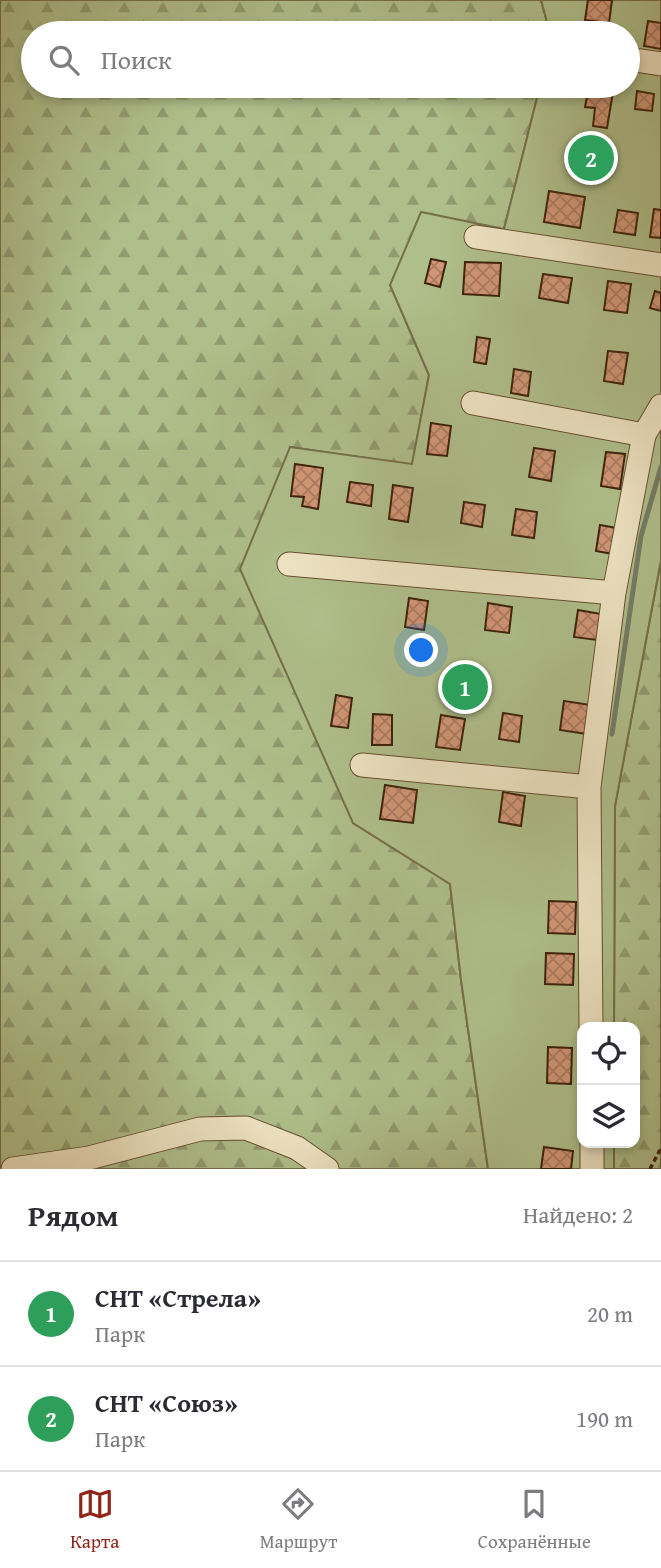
<!DOCTYPE html>
<html lang="ru">
<head>
<meta charset="utf-8">
<style>
	body { margin:0; font-family:"Gentium Book Plus",serif; background:#f7f7f7; color:#2b2b33 }
	.controls { position:absolute; right:21px; bottom:21px; display:grid; overflow:hidden; border-radius:14px; box-shadow:0 4px 10px #0003 }
	.controls button { width:63px; height:63px; display:grid; place-items:center; padding:0; border:0; border-bottom:2px solid #e1e1e2; background:#fff; color:#2b2b33; font:35px sans-serif }
	.you { position:absolute; left:422px; top:651px; width:24px; height:24px; margin:-18px; border:5px solid #fff; border-radius:50%; background:#1a73e8; box-shadow:0 0 0 10px #1a73e833 }
	.badge { display:grid; place-items:center; width:46px; height:46px; border-radius:50%; background:#8f2418; color:#fff; font-size:23px; font-weight:700 }
	.pin { position:absolute; translate:-50% -50%; border:4px solid #fff; box-shadow:0 2px 7px #0006 }
	.list { margin:0; padding:0; list-style:none }
	h2 { display:flex; justify-content:space-between; align-items:center; height:91px; margin:0; padding:0 28px; font-size:30px }
	h2 small { font-size:23px; font-weight:400; color:#7c7c81 }
	.list li { display:grid; grid-template-columns:46px 1fr auto; gap:21px; align-items:center; box-sizing:border-box; height:105px; padding:0 28px; border-top:2px solid #e1e1e2 }
	.list b { display:block; font-size:26px; white-space:nowrap }
	.list p { margin:0; font-size:23px; white-space:nowrap; color:#7c7c81 }
	.list em { font-size:23px; font-style:normal; color:#7c7c81 }
	.icon { flex:none; width:38px; height:38px; fill:none; stroke:currentColor; stroke-width:2; stroke-linecap:round; stroke-linejoin:round }
	.map { position:relative; flex:none; width:661px; height:1169px; overflow:hidden }
	.search { position:absolute; background:#fff; box-shadow:0 4px 10px #0003; left:21px; right:21px; top:21px; height:77px; display:flex; align-items:center; gap:18px; box-sizing:border-box; padding:0 24px; border-radius:38px; color:#7c7c81; font-size:26px }
	.sheet { height:301px; background:#fff }
	nav { display:flex; justify-content:space-around; align-items:center; box-sizing:border-box; height:98px; border-top:2px solid #e1e1e2; background:#fff; font-size:19px; color:#7c7c81 }
	nav a { display:grid; justify-items:center; gap:4px }
	nav .on { color:#8f2418 }
	.map>svg:first-child { display:block }
</style>
</head>
<body>
<div class="map">
<svg width="661" height="1169" viewBox="0 0 661 1169">
	<defs>
		<pattern id="forest-firs" width="22" height="20" patternUnits="userSpaceOnUse" patternTransform="scale(1.75)"><rect width="22" height="20" fill="#afbf8b"/><path d="M5 1l3.5 6h-7zM16 11l3.5 6h-7z" fill="#909b70"/></pattern>
		<pattern id="building-cross-hatch" width="8" height="8" patternUnits="userSpaceOnUse" patternTransform="scale(1.75)"><rect width="8" height="8" fill="#d29778"/><path d="M0 0l8 8M0 8l8-8" fill="none" stroke="#ac7b61"/></pattern>
	</defs>
	<rect width="100%" height="100%" fill="#e7d7a4"/>
	<filter id="stains"><feTurbulence type="fractalNoise" baseFrequency=".00286" numOctaves="4"/><feColorMatrix values="0 0 0 0 .2 0 0 0 0 .09 0 0 0 0 .02 0 0 0 .5 -.17"/></filter>
	<radialGradient id="worn" r=".72"><stop offset=".6" stop-color="#630" stop-opacity="0"/><stop offset="1" stop-color="#630" stop-opacity=".3"/></radialGradient>
	<!-- forest -->
	<path fill="url(#forest-firs)" stroke="#76704a" stroke-width="2" d="M0,0h541l9,33h-517v53h507l-36,143 -114,56 39,90 -17,90 -122,-18 63,376 97,61 11,96 27,189h-488z
		M661,560v609h-47v-26h21v-116h-21l1,-221z"/>
	<!-- garden -->
	<path fill="#afbf8b" stroke="#76704a" stroke-width="2" d="M541,0h120v560l-46,246 -1,221h-32v116h32v26h-126l-27,-189 -11,-96 -97,-61 -113,-254 50,-122 122,17 17,-89 -39,-90 31,-73 83,17 36,-143h88v-53h-78z"/>
	<g fill="none" stroke-linecap="round" stroke-linejoin="round">
		<!-- stream -->
		<path stroke="#737d66" stroke-width="5" d="M612,734l29,-198 20,-69"/>
	</g>
	<!-- building -->
	<path fill="url(#building-cross-hatch)" stroke="#3c210a" stroke-width="2" d="M588,0h24l-3,23 -24,-3z
		M648,21l13,2v26l-17,-3z
		M589,86h25l-7,42 -14,-2 2,-18 -10,-1z
		M637,91l17,3 -2,17 -17,-2z
		M549,191l36,6 -5,31 -36,-6z
		M654,209l7,1v28l-11,-1z
		M618,210l20,3 -3,22 -21,-3z
		M431,259l15,3 -6,25 -15,-4z
		M465,262l36,1 -2,33 -36,-2z
		M543,274l29,4 -4,25 -29,-5z
		M608,281l23,3 -4,29 -23,-3z
		M655,291l6,2v18l-11,-3z
		M477,337l13,2 -4,25 -12,-2z
		M608,351l20,2 -5,31 -19,-3z
		M514,369l17,3 -3,24 -17,-3z
		M431,423l20,3 -4,30 -20,-2z
		M534,448l21,3 -4,30 -22,-4z
		M606,452l19,2 -5,35 -19,-3z
		M295,464l28,4 -5,41 -16,-3 2,-9 -13,-1z
		M350,482l23,3 -2,21 -24,-4z
		M393,485l20,3 -5,34 -19,-3z
		M464,502l21,3 -3,22 -21,-4z
		M516,509l21,3 -3,26 -22,-3z
		M600,525l17,3 -4,26 -17,-3z
		M409,598l19,3 -4,29 -19,-3z
		M488,603l24,4 -3,26 -24,-3z
		M578,610l23,4 -4,26 -23,-3z
		M336,695l16,3 -4,30 -17,-2z
		M564,701l27,4 -4,29 -27,-4z
		M503,713l19,3 -3,26 -20,-3z
		M373,714l19,1v30h-20z
		M441,715l24,4 -5,31 -24,-3z
		M385,785l32,5 -4,33 -33,-4z
		M503,792l22,4 -4,30 -22,-4z
		M549,901l27,1 -1,32 -27,-1z
		M546,953l28,1 -1,31 -28,-1z
		M548,1047l24,1 -1,36 -24,-1z
		M544,1147l29,4 -2,18h-30z"/>
	<g fill="none" stroke-linecap="round" stroke-linejoin="round">
		<!-- minor casing -->
		<g stroke="#674e30" stroke-width="25">
			<path id="minor" d="M628,59l33,5
				M476,237l185,28
				M473,403l171,32
				M289,564l325,29
				M362,765l227,22
				M591,1027l-2,-240 25,-194 30,-158 17,-29
				M592,1143v26
				M13,1169l76,-11 111,-29 46,-1 51,20 30,21"/>
		</g>
		<!-- path -->
		<path stroke="#3c210a" stroke-width="3.5" stroke-dasharray="5 3.5" stroke-linecap="butt" d="M650,1169l11,-21"/>
		<!-- minor -->
		<use href="#minor" stroke="#efe5c4" stroke-width="23"/>
	</g>
	<rect width="100%" height="100%" filter="url(#stains)"/>
	<rect width="100%" height="100%" fill="url(#worn)"/>
</svg>
<div class="controls">
<button><svg class="icon" aria-label="locate" viewBox="0 0 24 24"><circle cx="12" cy="12" r="6"/><path d="M12 2v4M12 18v4M2 12h4M18 12h4"/></svg></button>
<button><svg class="icon" aria-label="layers" viewBox="0 0 24 24"><path d="M12 4l9 5-9 5-9-5zM3 14l9 5 9-5"/></svg></button>
</div>
<div class="you"></div>
<div class="pin badge" style="left:465px;top:687px;background:#2e9e5b">1</div>
<div class="pin badge" style="left:591px;top:158px;background:#2e9e5b">2</div>
<div class="search"><svg class="icon" aria-label="search" viewBox="0 0 24 24"><circle cx="10" cy="10" r="6"/><path d="M15 15l6 6"/></svg>Поиск</div>
</div>
<section class="sheet">
<h2>Рядом<small>Найдено: 2</small></h2>
<ul class="list">
<li><span class="badge" style="background:#2e9e5b">1</span><div><b>СНТ «Стрела»</b><p>Парк</p></div><em>20 m</em></li>
<li><span class="badge" style="background:#2e9e5b">2</span><div><b>СНТ «Союз»</b><p>Парк</p></div><em>190 m</em></li>
</ul>
</section>
<nav>
<a class="on"><svg class="icon" aria-label="map" viewBox="0 0 24 24"><path d="M3 6l6-2 6 2 6-2v14l-6 2-6-2-6 2zM9 4v14M15 6v14"/></svg>Карта</a>
<a><svg class="icon" aria-label="directions" viewBox="0 0 24 24"><path d="M12 3l9 9-9 9-9-9zM9 14v-3h6M13 9l2 2-2 2"/></svg>Маршрут</a>
<a><svg class="icon" aria-label="saved" viewBox="0 0 24 24"><path d="M7 4h10v16l-5-4-5 4z"/></svg>Сохранённые</a>
</nav>
</body>
</html>
